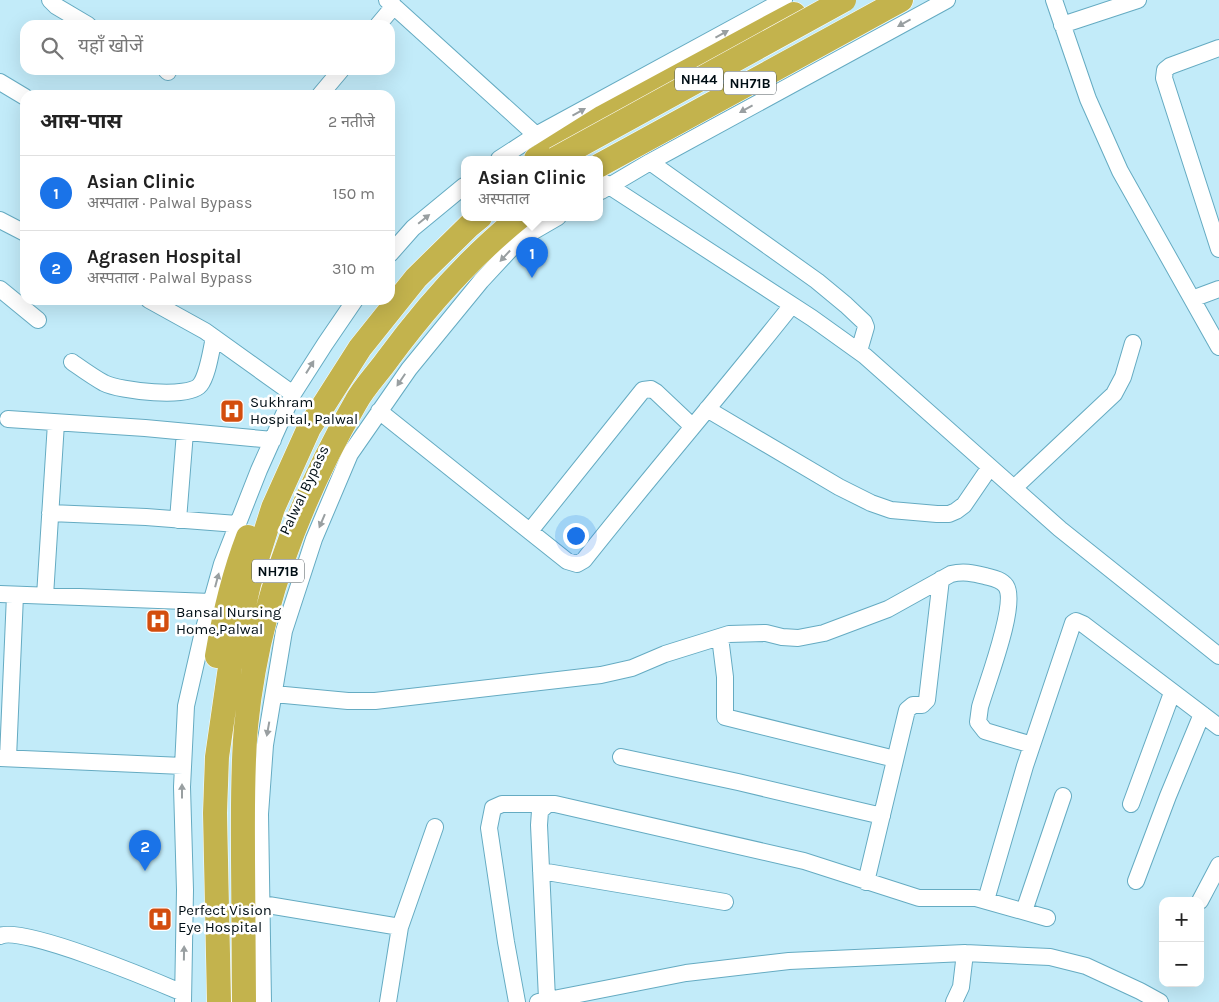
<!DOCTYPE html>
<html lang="hi">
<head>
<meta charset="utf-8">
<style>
	body { margin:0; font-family:Karla,"Noto Sans Devanagari",sans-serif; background:#f2f2f2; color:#222 }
	.controls { position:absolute; right:15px; bottom:15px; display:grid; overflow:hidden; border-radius:10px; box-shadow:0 5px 20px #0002 }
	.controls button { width:45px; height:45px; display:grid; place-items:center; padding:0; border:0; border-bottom:1px solid #e0e0e0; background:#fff; color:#222; font:25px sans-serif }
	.you { position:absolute; left:575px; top:535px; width:18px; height:18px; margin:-12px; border:4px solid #fff; border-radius:50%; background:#1a73e8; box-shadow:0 0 0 8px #1a73e833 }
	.badge { display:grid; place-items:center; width:32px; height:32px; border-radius:50%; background:#1a73e8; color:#fff; font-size:16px; font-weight:700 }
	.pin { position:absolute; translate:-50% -41px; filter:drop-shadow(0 1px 2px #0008) }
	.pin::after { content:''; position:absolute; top:26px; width:18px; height:15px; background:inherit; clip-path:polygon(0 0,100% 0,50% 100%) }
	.popup { position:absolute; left:461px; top:156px; width:142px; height:65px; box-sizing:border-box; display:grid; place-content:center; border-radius:10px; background:#fff; filter:drop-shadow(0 1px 4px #0005); font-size:16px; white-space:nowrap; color:#767676 }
	.popup b { font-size:19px; color:#222 }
	.popup::after { content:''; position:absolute; left:50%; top:100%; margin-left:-10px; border:10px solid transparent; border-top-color:#fff }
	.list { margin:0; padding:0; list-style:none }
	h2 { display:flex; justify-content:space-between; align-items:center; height:65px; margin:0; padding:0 20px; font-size:21px }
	h2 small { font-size:16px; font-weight:400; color:#767676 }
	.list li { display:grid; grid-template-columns:32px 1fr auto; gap:15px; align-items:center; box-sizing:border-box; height:75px; padding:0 20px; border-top:1px solid #e0e0e0 }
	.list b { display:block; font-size:19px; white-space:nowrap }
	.list p { margin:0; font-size:16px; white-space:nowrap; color:#767676 }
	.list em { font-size:16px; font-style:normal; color:#767676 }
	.icon { flex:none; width:28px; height:28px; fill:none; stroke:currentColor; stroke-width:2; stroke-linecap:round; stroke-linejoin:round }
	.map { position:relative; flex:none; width:1219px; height:1002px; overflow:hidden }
	.search { position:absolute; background:#fff; box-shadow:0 5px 20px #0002; left:20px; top:20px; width:375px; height:55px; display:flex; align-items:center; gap:12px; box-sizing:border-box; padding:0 18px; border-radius:15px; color:#767676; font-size:19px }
	.panel { position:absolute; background:#fff; box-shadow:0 5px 20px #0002; left:20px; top:90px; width:375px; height:215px; border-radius:15px }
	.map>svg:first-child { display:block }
</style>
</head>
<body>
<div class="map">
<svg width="1219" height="1002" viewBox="0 0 1219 1002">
	<rect width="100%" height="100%" fill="#c2ebf9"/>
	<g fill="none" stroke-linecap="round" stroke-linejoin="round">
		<!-- minor casing -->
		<g stroke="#65abc2" stroke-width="18">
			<path id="minor" d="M50,0l6,6 32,19
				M387,0l149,135 9,5
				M1054,0l34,99 32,72 99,176
				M378,25l16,-19
				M1062,25l76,-25
				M1219,48l-49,18 -5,4 -1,8 55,171
				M166,70l2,2
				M0,82l25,15
				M320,95l21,-25
				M499,159l37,-24 248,-135
				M650,162l167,119 29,24 18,17 2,5 -7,24
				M600,180l212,138 53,38 195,173 159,127
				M601,191l49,-29 297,-162
				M0,220l25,13
				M390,254l23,-26 51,-42
				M0,289l38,31
				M1192,299l27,-10
				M149,300l56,31 88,63
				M72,362c10,7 21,15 32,21 16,8 85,16 96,2 8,-10 11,-35 14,-47
				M707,409l132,78 32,16 20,7 46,4h12l7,-3 8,-6 26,-38
				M379,411l188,150 10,3 7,-4c68,-86 140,-169 208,-255
				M8,419l137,9 128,12
				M1014,488l100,-94 9,-17 10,-34
				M50,513l96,4 91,7
				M178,520l7,-88
				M530,531l113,-141 8,-1 5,3 36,34
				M0,594l211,8
				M45,596l11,-173
				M720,637l5,40v40l170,42
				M274,694l74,7h27l226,-26 31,-7 33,-14 64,-20 37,-1 16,4 16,1 26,-5 64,-24 63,-35c12,-3 22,-1 34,2 7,2 16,3 21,10 12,18 -20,99 -26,121l-2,15 7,9 47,14
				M621,757l117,25 144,34
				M0,758l183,8
				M8,758l7,-163
				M1131,804l41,-111
				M541,871l184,31
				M1136,881l32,-85 34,-82
				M866,882l41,-172 6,-5h9l5,-5 14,-121
				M986,900l39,-134 48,-143 3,-2 7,3 136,103
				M1200,901l19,-36
				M262,904l138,23
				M1024,911l39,-115
				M0,936c22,-11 155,45 183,57
				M547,999l-8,-174 1,-14 8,-7h7l249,57 115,37h57l71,20
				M183,1002l2,-112 -3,-103 4,-81 17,-74 19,-68 37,-94 34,-76 32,-50 30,-44
				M263,1002l-3,-188 5,-69 19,-114 30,-92 36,-85 59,-85 72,-88 39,-42 38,-22
				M388,1002l12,-75 35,-100
				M517,1002l-11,-60 -17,-114 4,-20 9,-4h46
				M538,1002l148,-29 103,-12 176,-8 85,4 36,9 54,25 20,11
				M954,1002l7,-15 4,-34"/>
		</g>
		<!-- highway casing -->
		<g stroke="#fff" stroke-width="25">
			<path id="highway" d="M536,159l67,-42 191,-103
				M600,165l301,-165
				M217,656c7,-41 16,-80 31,-119
				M219,1002l-4,-189 2,-56 13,-90 19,-83 24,-76 36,-80 51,-80 56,-70 53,-52 11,-9
				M244,1002c0,-48 -1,-96 -1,-144 0,-44 -1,-87 3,-131 11,-115 52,-225 110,-325 8,-15 21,-28 31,-42 39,-53 82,-102 133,-143"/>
		</g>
		<!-- minor -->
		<use href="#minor" stroke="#fff" stroke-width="16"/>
		<!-- highway -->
		<use href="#highway" stroke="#c3b34d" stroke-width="24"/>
		<!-- highway-bridge casing -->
		<g stroke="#fff" stroke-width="25" stroke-linecap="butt">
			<path id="highway-bridge" d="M555,159l289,-159"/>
		</g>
		<!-- highway-bridge -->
		<use href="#highway-bridge" stroke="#c3b34d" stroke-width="24"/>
	</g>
	<!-- one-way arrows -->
	<defs><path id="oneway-solid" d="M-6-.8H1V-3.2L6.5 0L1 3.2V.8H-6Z" transform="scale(1.25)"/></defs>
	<g fill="#999fa1">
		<use href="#oneway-solid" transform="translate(904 23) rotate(151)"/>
		<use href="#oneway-solid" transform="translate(722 34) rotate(-29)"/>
		<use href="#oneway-solid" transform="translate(746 109) rotate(151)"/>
		<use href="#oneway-solid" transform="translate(579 112) rotate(-29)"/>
		<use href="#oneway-solid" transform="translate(424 219) rotate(-39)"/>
		<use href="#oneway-solid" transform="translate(505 256) rotate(133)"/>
		<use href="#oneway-solid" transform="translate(310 367) rotate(-58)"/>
		<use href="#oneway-solid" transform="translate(401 380) rotate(124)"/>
		<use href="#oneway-solid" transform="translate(322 521) rotate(113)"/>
		<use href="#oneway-solid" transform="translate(217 580) rotate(-75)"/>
		<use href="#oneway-solid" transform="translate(268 729) rotate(100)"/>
		<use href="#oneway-solid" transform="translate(182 791) rotate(-90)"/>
		<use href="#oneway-solid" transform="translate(184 953) rotate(-89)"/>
	</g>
	<!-- icons -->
	<defs>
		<g id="hospital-square" transform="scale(1.25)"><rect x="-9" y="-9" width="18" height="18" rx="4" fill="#d34d0e" stroke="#fff"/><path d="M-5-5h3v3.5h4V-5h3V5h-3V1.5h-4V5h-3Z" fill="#fff"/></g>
	</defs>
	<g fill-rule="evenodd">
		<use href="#hospital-square" x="232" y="411"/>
		<use href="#hospital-square" x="158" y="621"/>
		<use href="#hospital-square" x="160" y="919"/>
	</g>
	<g text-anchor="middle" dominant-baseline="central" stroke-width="5" stroke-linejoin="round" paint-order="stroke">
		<!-- shield labels -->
		<g fill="#fff" stroke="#4c565b" stroke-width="1">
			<rect x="675" y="67.5" width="48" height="23" rx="4"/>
			<rect x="724" y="71.5" width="52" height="23" rx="4"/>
			<rect x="252" y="559.5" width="52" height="23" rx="4"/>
		</g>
		<g font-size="14" font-weight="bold" fill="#000e15">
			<text x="699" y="79">NH44</text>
			<text x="750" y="83">NH71B</text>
			<text x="278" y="571">NH71B</text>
		</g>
		<!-- poi labels -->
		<g font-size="15" fill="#000e15" stroke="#fff" text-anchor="start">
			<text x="250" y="402">Sukhram<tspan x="250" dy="17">Hospital, Palwal</tspan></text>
			<text x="176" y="612">Bansal Nursing<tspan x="176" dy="17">Home,Palwal</tspan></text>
			<text x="178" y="910">Perfect Vision<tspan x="178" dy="17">Eye Hospital</tspan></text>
		</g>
		<!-- street labels -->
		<g font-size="15" fill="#000e15" stroke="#fff">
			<text transform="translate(304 490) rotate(-65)">Palwal Bypass</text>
		</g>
	</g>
</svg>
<div class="controls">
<button>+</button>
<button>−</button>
</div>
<div class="you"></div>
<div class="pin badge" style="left:532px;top:278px">1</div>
<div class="popup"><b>Asian Clinic</b>अस्पताल</div>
<div class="pin badge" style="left:145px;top:871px">2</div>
<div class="search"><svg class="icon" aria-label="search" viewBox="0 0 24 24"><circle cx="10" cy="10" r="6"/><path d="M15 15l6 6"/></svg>यहाँ खोजें</div>
<section class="panel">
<h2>आस-पास<small>2 नतीजे</small></h2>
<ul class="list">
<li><span class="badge">1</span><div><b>Asian Clinic</b><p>अस्पताल · Palwal Bypass</p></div><em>150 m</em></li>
<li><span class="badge">2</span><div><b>Agrasen Hospital</b><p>अस्पताल · Palwal Bypass</p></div><em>310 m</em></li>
</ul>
</section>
</div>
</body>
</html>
